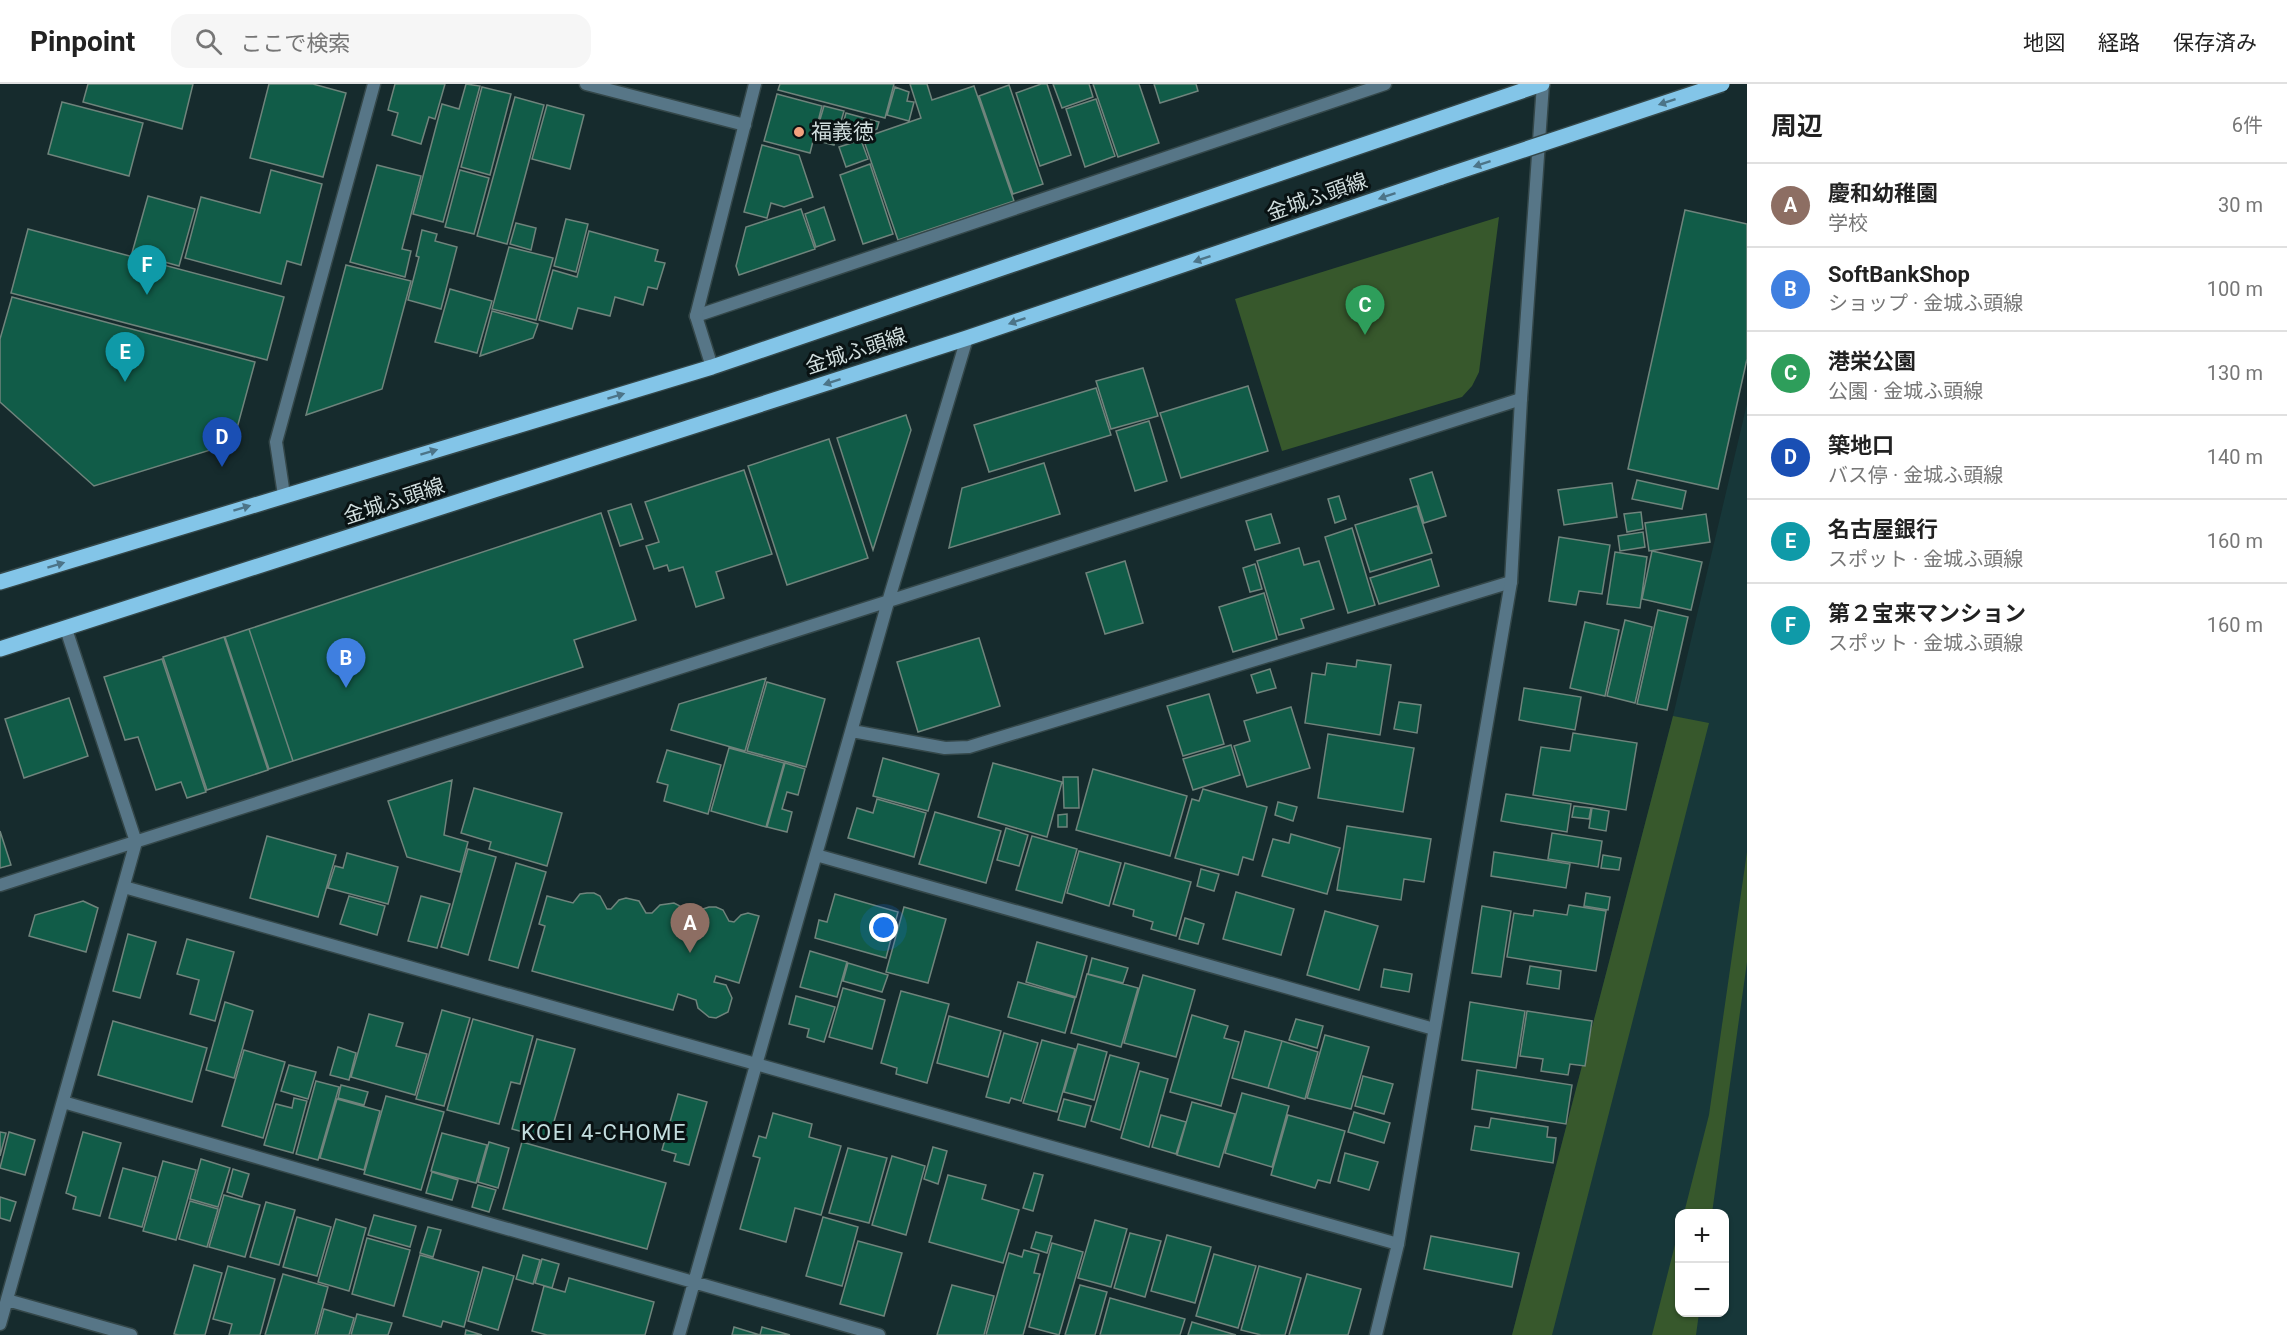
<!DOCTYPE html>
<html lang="ja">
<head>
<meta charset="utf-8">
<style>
	body { margin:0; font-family:Roboto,"Noto Sans JP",sans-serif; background:#f6f6f6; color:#222 }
	.controls { position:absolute; right:18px; bottom:18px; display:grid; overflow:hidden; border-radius:12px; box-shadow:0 2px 4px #0004 }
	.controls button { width:54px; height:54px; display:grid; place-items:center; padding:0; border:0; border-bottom:2px solid #e0e0e0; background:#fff; color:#222; font:30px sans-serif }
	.you { position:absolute; left:884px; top:844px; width:21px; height:21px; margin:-15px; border:4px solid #fff; border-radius:50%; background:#1a73e8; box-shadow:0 0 0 9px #1a73e833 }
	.badge { display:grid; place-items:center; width:39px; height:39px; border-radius:50%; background:#805b4b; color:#fff; font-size:20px; font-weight:700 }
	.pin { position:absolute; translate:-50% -50px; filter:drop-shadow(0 2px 3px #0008) }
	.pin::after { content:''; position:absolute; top:32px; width:21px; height:18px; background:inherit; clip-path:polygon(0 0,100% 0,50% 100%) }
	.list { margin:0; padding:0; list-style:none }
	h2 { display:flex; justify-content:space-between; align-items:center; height:78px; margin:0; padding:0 24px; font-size:26px }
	h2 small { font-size:20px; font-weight:400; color:#767676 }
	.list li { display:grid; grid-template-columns:39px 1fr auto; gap:18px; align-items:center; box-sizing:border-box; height:84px; padding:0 24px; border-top:2px solid #e0e0e0 }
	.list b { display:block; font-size:22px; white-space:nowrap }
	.list p { margin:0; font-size:20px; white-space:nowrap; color:#767676 }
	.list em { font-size:20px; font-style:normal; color:#767676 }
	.icon { flex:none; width:33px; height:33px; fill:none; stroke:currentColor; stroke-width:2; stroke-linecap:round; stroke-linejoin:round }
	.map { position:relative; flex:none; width:1747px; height:1251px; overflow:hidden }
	header { display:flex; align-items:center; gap:36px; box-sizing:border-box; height:84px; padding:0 30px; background:#fff; border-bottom:2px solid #e0e0e0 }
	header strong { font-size:28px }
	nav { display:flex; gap:33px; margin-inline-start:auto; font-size:21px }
	.search { width:420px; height:54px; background:#f6f6f6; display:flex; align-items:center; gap:15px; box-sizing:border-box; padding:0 21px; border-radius:18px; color:#767676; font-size:22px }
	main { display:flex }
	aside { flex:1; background:#fff }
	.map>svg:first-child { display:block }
</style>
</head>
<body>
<header>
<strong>Pinpoint</strong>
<div class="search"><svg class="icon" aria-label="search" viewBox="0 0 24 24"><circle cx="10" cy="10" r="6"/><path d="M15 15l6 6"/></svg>ここで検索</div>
<nav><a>地図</a><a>経路</a><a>保存済み</a></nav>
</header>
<main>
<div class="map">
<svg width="1747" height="1251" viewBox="0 0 1747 1251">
	<rect width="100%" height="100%" fill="#162b2d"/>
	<!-- built -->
	<path fill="#173739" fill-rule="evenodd" d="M1747,320v931h-235l161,-619zM1680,1130h44v98h-44z"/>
	<!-- green -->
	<path fill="#37582c" d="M1499,133l-20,155 -7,14 -10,11 -180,54 -47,-152z
		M1673,632l36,7 -157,612h-40z
		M1747,768v110l-35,251h-28l25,-98z
		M1679,1145l1,83 19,1 -3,22h-44z"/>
	<!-- building -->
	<path fill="#115c48" stroke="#6f847c" stroke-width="1.5" d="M88,0h105l-11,45 -99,-27z
		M269,0h44l33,9 -23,84 -73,-19z
		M395,0h50l-10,35 -6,-2 -8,27 -29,-9 6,-22 -10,-3z
		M466,0l14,2 -37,136 -30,-8 29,-110 17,5z
		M780,0h114l-9,34 -107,-28z
		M910,0h17l5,16 42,-14 40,115 -116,39 -35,-102 58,-20z
		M1041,0h6l24,71 -31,11 -24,-73z
		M1053,0h36l4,13 -31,11z
		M1093,0h46l20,59 -41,14z
		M1154,0h42l2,7 -38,12z
		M1009,1l34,99 -30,10 -34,-98z
		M482,3l29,7 -21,81 -29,-8z
		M895,3l14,5 -2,9 7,1 -5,19 -22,-6z
		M777,10l45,12 -12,47 -46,-12z
		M515,13l29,8 -37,139 -30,-8z
		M1096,15l19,57 -30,11 -19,-58z
		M62,18l81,21 -14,53 -81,-22z
		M547,21l37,10 -14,54 -38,-10z
		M824,22l20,5 -10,34 -20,-5z
		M846,29l33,9 -2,7 -11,5 -24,-6z
		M861,56l7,19 -22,8 -7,-20z
		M762,61l37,10 14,42 -29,10 -13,-4 -4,15 -23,-6z
		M870,80l23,70 -30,10 -23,-69z
		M377,81l44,11 -19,73 9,2 -6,26 -55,-15z
		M271,86l51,14 -21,81 -14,-4 -6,23 -96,-26 16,-61 59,16z
		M460,86l29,8 -15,56 -29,-7z
		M148,112l47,13 -16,57 -47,-13z
		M824,123l11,33 -19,7 -11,-33z
		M801,125l14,40 -76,26 -3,-9 10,-39z
		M1685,126l62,14v135l-29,130 -90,-20z
		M566,135l22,5 -12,48 -22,-6z
		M516,139l20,5 -5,22 -21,-6z
		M28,145l256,68 -17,63 -256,-67z
		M422,146l15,4 -2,7 22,6 -16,62 -33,-9 11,-43 -3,-1z
		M589,147l69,19 -3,11 10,2 -8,26 -9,-2 -5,18 -28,-8 -5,19 -32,-8 -6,21 -33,-9 14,-50 24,7z
		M509,163l44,11 -17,62 -44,-11z
		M346,181l65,16 -29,108 -76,26z
		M450,205l42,12 -15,52 -42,-11z
		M12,213l243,65 -22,81 -139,43 -94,-84v-63z
		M492,227l46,13 -5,14 -53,18z
		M1143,284l15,48 -47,13 -15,-48z
		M1248,302l20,65 -87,27 -21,-65z
		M1096,304l15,47 -122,37 -15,-47z
		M906,331l5,15 -38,120 -36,-112z
		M1149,337l18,60 -32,10 -19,-60z
		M829,355l39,119 -81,27 -39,-119z
		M1044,379l16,51 -111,34 13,-60z
		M744,386l28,84 -56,18 8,26 -28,9 -13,-40 -14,4 -2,-6 -13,4 -8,-23 13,-4 -14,-40z
		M1432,388l14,44 -22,7 -14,-44z
		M1637,396l49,11 -4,18 -50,-10z
		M1612,399l5,34 -53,8 -6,-35z
		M1339,412l7,23 -11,4 -7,-24z
		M631,420l12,35 -23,7 -12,-35z
		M1417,422l15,47 -62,19 -15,-47z
		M1641,428l2,17 -16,3 -3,-18z
		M601,429l35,107 -62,20 9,27 -290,94 -44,-132z
		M1271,430l9,29 -25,7 -9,-29z
		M1706,430l4,28 -61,9 -4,-28z
		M1352,444l23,77 -27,8 -23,-76z
		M1643,448l2,15 -25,4 -2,-15z
		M1559,453l51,8 -8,49 -23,-3 -3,14 -27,-4z
		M1299,464l5,17 15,-4 15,48 -33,10 3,9 -25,7 -22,-74z
		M1652,467l50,11 -11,48 -49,-11z
		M1615,468l32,5 -7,51 -33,-4z
		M1431,475l8,27 -60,18 -9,-26z
		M1125,477l18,62 -38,11 -19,-61z
		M1255,480l7,25 -12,3 -7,-24z
		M1264,509l13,46 -44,13 -14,-45z
		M1658,526l30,7 -21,93 -30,-6z
		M1625,536l27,7 -17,76 -28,-7z
		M1585,538l34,8 -14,66 -35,-8z
		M249,545l44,132 -24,8 -44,-132z
		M224,553l44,133 -61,20 -44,-133z
		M979,554l21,68 -82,26 -21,-70z
		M162,575l44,133 -19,6 -6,-16 -25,8 -18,-53 -13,3 -21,-63z
		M1357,576l34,5 -11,70 -75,-12 7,-50 13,2 2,-12 29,4z
		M1270,585l6,19 -19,5 -6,-18z
		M766,594l-21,73 -74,-21 8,-26z
		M767,598l58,17 -19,68 -59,-16z
		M1524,604l57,9 -6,33 -56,-10z
		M1209,610l15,50 -41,12 -16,-50z
		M69,614l19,58 -64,22 -19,-59z
		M1399,618l22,3 -4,28 -23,-4z
		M1291,623l19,61 -63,19 -13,-41 16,-5 -6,-20z
		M1573,649l64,10 -11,67 -93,-15 8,-48 29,4z
		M1328,650l86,14 -11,64 -85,-14z
		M1231,661l9,30 -47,15 -10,-31z
		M729,664l55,15 -18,64 -55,-16z
		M667,666l54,15 -13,49 -44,-13 4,-16 -11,-3z
		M883,674l56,16 -11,37 -55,-15z
		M785,679l20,6 -7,26 -11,-3 -5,17 10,3 -5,20 -20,-5z
		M993,679l69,19 -15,55 -69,-20z
		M1093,685l94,27 -17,60 -94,-26z
		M1063,693h15l1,31h-15z
		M452,696l-8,55 24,7 -8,30 -53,-15 -19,-56z
		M474,704l88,25 -15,53 -58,-17 2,-7 -30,-9z
		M1203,705l64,18 -14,53 -10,-3 -5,18 -63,-17 17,-59 7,2z
		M1506,710l65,10 -4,28 -66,-11z
		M877,715l49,14 -12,44 -66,-19 9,-30 16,5z
		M1278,718l19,5 -4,14 -18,-6z
		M1574,722l17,2 -2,11 -17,-2z
		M1592,724l17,3 -3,20 -17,-3z
		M935,728l66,19 -15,52 -67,-19z
		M1067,730v13h-9v-12z
		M1347,742l84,13 -7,43 -20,-3 -3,21 -64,-10z
		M1006,744l22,7 -9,31 -22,-6z
		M0,747l11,34 -11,3z
		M1552,749l50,8 -4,26 -50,-8z
		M1291,750l49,14 -13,46 -65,-18 11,-37 16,4z
		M267,752l69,19 -18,62 -68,-19z
		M1032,752l45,13 -15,54 -46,-13z
		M468,765l28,8 -28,98 -27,-8z
		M1079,767l42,12 -12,43 -42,-13z
		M1494,768l76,12 -4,24 -75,-12z
		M347,769l51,14 -10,37 -60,-16 7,-22 8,2z
		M1603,771l18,3 -2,12 -18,-2z
		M516,779l30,9 -28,96 -29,-8z
		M1125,779l66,19 -15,54 -25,-7 2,-7 -20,-6 1,-6 -21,-6z
		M1201,785l18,5 -5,17 -17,-5z
		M1236,808l58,17 -13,46 -58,-16z
		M587,809h7l6,3 7,13h4l8,-9 7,-2 13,3 7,12h6l8,-8 14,-2 6,3 6,11 8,1 9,-9 6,-2h7l7,3 6,11 5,1 7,-7 7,-2 11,3 -20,67 -23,-7 -2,6 12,3 6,13 -4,14 -12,6 -7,-1 -11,-9 -2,-8 -18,-6 -5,16 -141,-39 13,-45 -6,-2 8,-28 26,7 7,-9z
		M1586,809l24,4 -2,13 -24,-4z
		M835,810l63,18 -12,46 -71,-20 4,-18 8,2z
		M349,812l36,10 -8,29 -37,-11z
		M421,812l29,8 -13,44 -29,-7z
		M83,817l15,7 -12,44 -57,-16 6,-21z
		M1569,821l37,6 -10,60 -89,-14 7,-44 19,3 1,-6 33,5z
		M1482,822l29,5 -10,66 -29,-4z
		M904,823l42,12 -18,64 -42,-11z
		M1325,827l53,15 -19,64 -52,-15z
		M1185,834l19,6 -6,20 -19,-5z
		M128,850l28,8 -16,56 -27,-7z
		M187,855l47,13 -19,69 -25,-7 9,-34 -22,-6z
		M1037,858l50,14 -11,41 -50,-15z
		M810,867l37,11 -10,35 -37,-10z
		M1092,874l36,10 -5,15 -35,-9z
		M848,879l40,12 -6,17 -39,-11z
		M1530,882l31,5 -2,18 -32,-5z
		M1384,885l28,5 -3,18 -28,-5z
		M1087,890l51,14 -17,59 -50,-14z
		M1143,891l52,15 -19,67 -52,-14z
		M1018,898l57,16 -10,35 -57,-16z
		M843,904l42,12 -13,49 -43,-12z
		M901,907l48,13 -22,79 -31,-9 1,-6 -16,-5z
		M796,912l39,11 -11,35 -17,-5 2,-8 -20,-5z
		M225,918l28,9 -19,67 -28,-8z
		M1470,918l55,9 -9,57 -54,-8z
		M442,926l28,8 -26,88 -28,-7z
		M1527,927l65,10 -7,45 -15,-2 -2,11 -27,-4 2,-12 -23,-3z
		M369,930l34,9 -7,23 31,8 -12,41 -64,-18z
		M1192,931l36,11 -4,12 15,4 -18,64 -51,-14z
		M949,932l52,15 -13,46 -51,-14z
		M473,935l60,17 -13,48 -9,-2 -12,42 -52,-14z
		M1296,935l27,7 -6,22 -28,-8z
		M113,937l94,27 -15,54 -94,-27z
		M1245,947l37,10 -14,47 -36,-10z
		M1004,949l34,10 -17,58 -10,-3 -2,5 -23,-6z
		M1325,951l44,12 -18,62 -44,-11z
		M537,955l38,10 -26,90 -37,-10z
		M1042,956l33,9 -18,63 -34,-9z
		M1282,957l36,11 -13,47 -37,-11z
		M1078,960l29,8 -13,48 -30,-8z
		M338,963l18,6 -7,27 -19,-5z
		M244,966l41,12 -22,76 -41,-12z
		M1110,971l29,8 -19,67 -29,-9z
		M289,981l27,7 -8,27 -27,-8z
		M1477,986l95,15 -6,39 -94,-15z
		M1140,987l28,8 -19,68 -28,-9z
		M1363,992l30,8 -9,30 -29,-8z
		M316,997l23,6 -21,73 -22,-6z
		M341,1001l27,7 -4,13 -26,-7z
		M1242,1009l47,13 -17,61 -47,-14z
		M678,1010l29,8 -18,63 -15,-4 2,-7 -14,-4z
		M386,1012l58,16 -23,78 -57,-16z
		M294,1014l13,3 -14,52 -29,-8 12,-41 16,4z
		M337,1015l43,12 -16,59 -44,-12z
		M1064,1015l27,7 -6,21 -27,-7z
		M1192,1018l43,12 -16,53 -42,-12z
		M1354,1028l36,11 -6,20 -36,-11z
		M773,1029l39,11 -3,13 32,9 -20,69 -26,-7 -9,34 -46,-13 20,-71 -7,-2 6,-20 7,2z
		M1161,1031l25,7 -10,32 -24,-7z
		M1288,1031l57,16 -15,52 -12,-3 -3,8 -44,-13z
		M1491,1034l57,9 -1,10 9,1 -3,25 -82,-13 4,-24 14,2z
		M0,1048l6,1 -6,23z
		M9,1048l26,8 -10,35 -25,-7z
		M83,1048l38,11 -21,73 -27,-7 3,-12 -10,-4z
		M442,1049l45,12 -11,38 -45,-12z
		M489,1058l20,6 -11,40 -20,-6z
		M522,1058l144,41 -19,66 -144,-40z
		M933,1063l14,4 -9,33 -14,-5z
		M848,1064l39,10 -18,65 -40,-10z
		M1345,1069l33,9 -9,28 -31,-9z
		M892,1072l33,10 -19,69 -34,-10z
		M201,1075l29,9 -12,39 -28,-8z
		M163,1077l33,9 -20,70 -33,-9z
		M123,1084l33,9 -14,50 -33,-9z
		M233,1085l16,5 -7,23 -15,-5z
		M432,1088l26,8 -6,20 -26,-7z
		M1034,1089l9,2 -10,36 -10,-3z
		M948,1091l38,10 -4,14 37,11 -16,53 -74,-21z
		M478,1101l18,5 -7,22 -17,-5z
		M224,1111l36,10 -15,52 -36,-10z
		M0,1113l16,5 -6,19 -10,-3z
		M190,1117l28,8 -11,38 -28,-8z
		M266,1118l29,8 -16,55 -29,-8z
		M374,1131l42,11 -6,21 -42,-12z
		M297,1133l34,10 -14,49 -34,-9z
		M823,1133l35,10 -16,59 -36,-10z
		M336,1135l30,9 -17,63 -31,-9z
		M1095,1136l32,9 -16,58 -33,-9z
		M428,1143l13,3 -8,27 -13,-4z
		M1036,1148l16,4 -5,17 -16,-5z
		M1130,1149l31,8 -16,56 -31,-9z
		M1167,1151l44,12 -16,56 -44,-12z
		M1431,1152l88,17 -7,34 -88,-18z
		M367,1154l43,12 -16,56 -42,-12z
		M858,1157l44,12 -18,63 -44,-12z
		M1052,1159l31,9 -24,83 -30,-8z
		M1024,1166l15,4 -5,19 6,1 -17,61h-37l23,-82 13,4z
		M1214,1170l42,12 -18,62 -42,-12z
		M420,1171l59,17 -15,55 -21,-6 -2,6 -38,-11z
		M523,1171l17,5 -7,24 -17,-5z
		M542,1175l17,5 -7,24 -17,-5z
		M194,1181l28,8 -17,62h-26l-5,-1z
		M228,1182l47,13 -15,56h-31l3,-11 -19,-5z
		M1259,1182l42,12 -16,57h-24l-20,-5z
		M483,1183l31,9 -16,54 -30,-9z
		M283,1190l45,13 -13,48h-50z
		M1307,1190l54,15 -13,46h-59z
		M569,1194l85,24 -9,33h-98l-15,-4 12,-45 21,6z
		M952,1201l42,11 -10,39h-47z
		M1080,1201l27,7 -12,43h-30z
		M1110,1214l75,21 -5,16h-80z
		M324,1225l30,9 -5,17h-32z
		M357,1230l35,9 -4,12h-37z
		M1192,1238l44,13h-48z
		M734,1243l26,8 2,-8 28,8h-58z
		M466,1246l16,5h-17z"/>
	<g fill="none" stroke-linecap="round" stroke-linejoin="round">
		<!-- minor casing -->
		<g stroke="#344749" stroke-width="15">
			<path id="minor" d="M586,0l159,41
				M696,232l689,-232
				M284,411l-8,-53 98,-358
				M852,647l93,17 24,-1 542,-165
				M816,771l618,174
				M0,801l1521,-486
				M124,803l1274,357
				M63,1018l816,233
				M7,1216l124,35
				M0,1240l136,-482 -70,-213
				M679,1251l209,-733 79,-264"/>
		</g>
		<!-- tertiary casing -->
		<g stroke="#344749" stroke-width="15">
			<path id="tertiary" d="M712,283l-16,-51 59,-232
				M1376,1251l22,-91 113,-662 10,-183 22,-315"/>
		</g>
		<!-- primary casing -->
		<g stroke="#344749" stroke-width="18">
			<path id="primary" d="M0,498l712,-215 830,-283
				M0,565l967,-311 475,-161"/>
		</g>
		<!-- minor -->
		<use href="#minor" stroke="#577687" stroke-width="12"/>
		<!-- tertiary -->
		<use href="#tertiary" stroke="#577687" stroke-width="12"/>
		<!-- primary -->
		<use href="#primary" stroke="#83c5e8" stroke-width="15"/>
		<!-- primary-bridge casing -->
		<g stroke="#344749" stroke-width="18" stroke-linecap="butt">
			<path id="primary-bridge" d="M1442,93l280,-93"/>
		</g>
		<!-- primary-bridge -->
		<use href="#primary-bridge" stroke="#83c5e8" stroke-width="15"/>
	</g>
	<!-- one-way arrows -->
	<defs><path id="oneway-solid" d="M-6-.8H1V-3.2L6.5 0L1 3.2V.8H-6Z" transform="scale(1.5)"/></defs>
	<g fill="#4c7488">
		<use href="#oneway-solid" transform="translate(1667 18) rotate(162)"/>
		<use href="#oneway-solid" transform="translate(1482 80) rotate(162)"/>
		<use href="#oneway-solid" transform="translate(1387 112) rotate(161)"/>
		<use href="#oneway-solid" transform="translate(1202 175) rotate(161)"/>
		<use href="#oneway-solid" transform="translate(1017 237) rotate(161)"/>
		<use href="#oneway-solid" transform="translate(832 298) rotate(162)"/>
		<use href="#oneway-solid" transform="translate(616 312) rotate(-17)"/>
		<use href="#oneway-solid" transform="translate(429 368) rotate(-17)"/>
		<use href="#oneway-solid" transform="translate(242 424) rotate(-17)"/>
		<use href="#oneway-solid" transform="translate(56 481) rotate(-17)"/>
	</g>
	<!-- markers -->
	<circle fill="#f2a17e" stroke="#091213" stroke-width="2" cx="799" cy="48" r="6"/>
	<g text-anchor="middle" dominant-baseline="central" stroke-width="6" stroke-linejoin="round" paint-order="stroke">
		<!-- poi labels -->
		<g font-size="21" fill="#d0dddd" stroke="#091213" text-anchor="start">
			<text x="811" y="48">福義徳</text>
		</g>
		<!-- street labels -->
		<g font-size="21" fill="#d0dddd" stroke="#091213">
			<text transform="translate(1317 113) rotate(-19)">金城ふ頭線</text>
			<text transform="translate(856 267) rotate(-18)">金城ふ頭線</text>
			<text transform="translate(394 417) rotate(-18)">金城ふ頭線</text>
		</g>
		<!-- neighbourhood labels -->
		<g font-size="22" letter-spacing="1.5" fill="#c3ddde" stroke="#091213">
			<text x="604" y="1048">KOEI 4-CHOME</text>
		</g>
	</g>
</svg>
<div class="controls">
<button>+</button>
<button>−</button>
</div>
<div class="you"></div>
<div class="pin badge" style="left:690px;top:869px;background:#8d6e63">A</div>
<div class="pin badge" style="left:346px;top:604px;background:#3f7fe0">B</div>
<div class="pin badge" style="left:1365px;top:251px;background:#2e9e5b">C</div>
<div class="pin badge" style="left:222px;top:383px;background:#1a4fb4">D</div>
<div class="pin badge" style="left:125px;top:298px;background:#0f9aa8">E</div>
<div class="pin badge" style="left:147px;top:211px;background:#0f9aa8">F</div>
</div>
<aside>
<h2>周辺<small>6件</small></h2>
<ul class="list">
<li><span class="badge" style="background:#8d6e63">A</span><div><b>慶和幼稚園</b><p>学校</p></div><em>30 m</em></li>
<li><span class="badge" style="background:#3f7fe0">B</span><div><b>SoftBankShop</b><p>ショップ · 金城ふ頭線</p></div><em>100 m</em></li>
<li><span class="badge" style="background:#2e9e5b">C</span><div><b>港栄公園</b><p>公園 · 金城ふ頭線</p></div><em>130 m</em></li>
<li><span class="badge" style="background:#1a4fb4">D</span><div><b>築地口</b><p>バス停 · 金城ふ頭線</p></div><em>140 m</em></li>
<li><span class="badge" style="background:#0f9aa8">E</span><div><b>名古屋銀行</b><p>スポット · 金城ふ頭線</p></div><em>160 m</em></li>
<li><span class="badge" style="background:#0f9aa8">F</span><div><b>第２宝来マンション</b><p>スポット · 金城ふ頭線</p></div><em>160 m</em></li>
</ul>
</aside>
</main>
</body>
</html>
